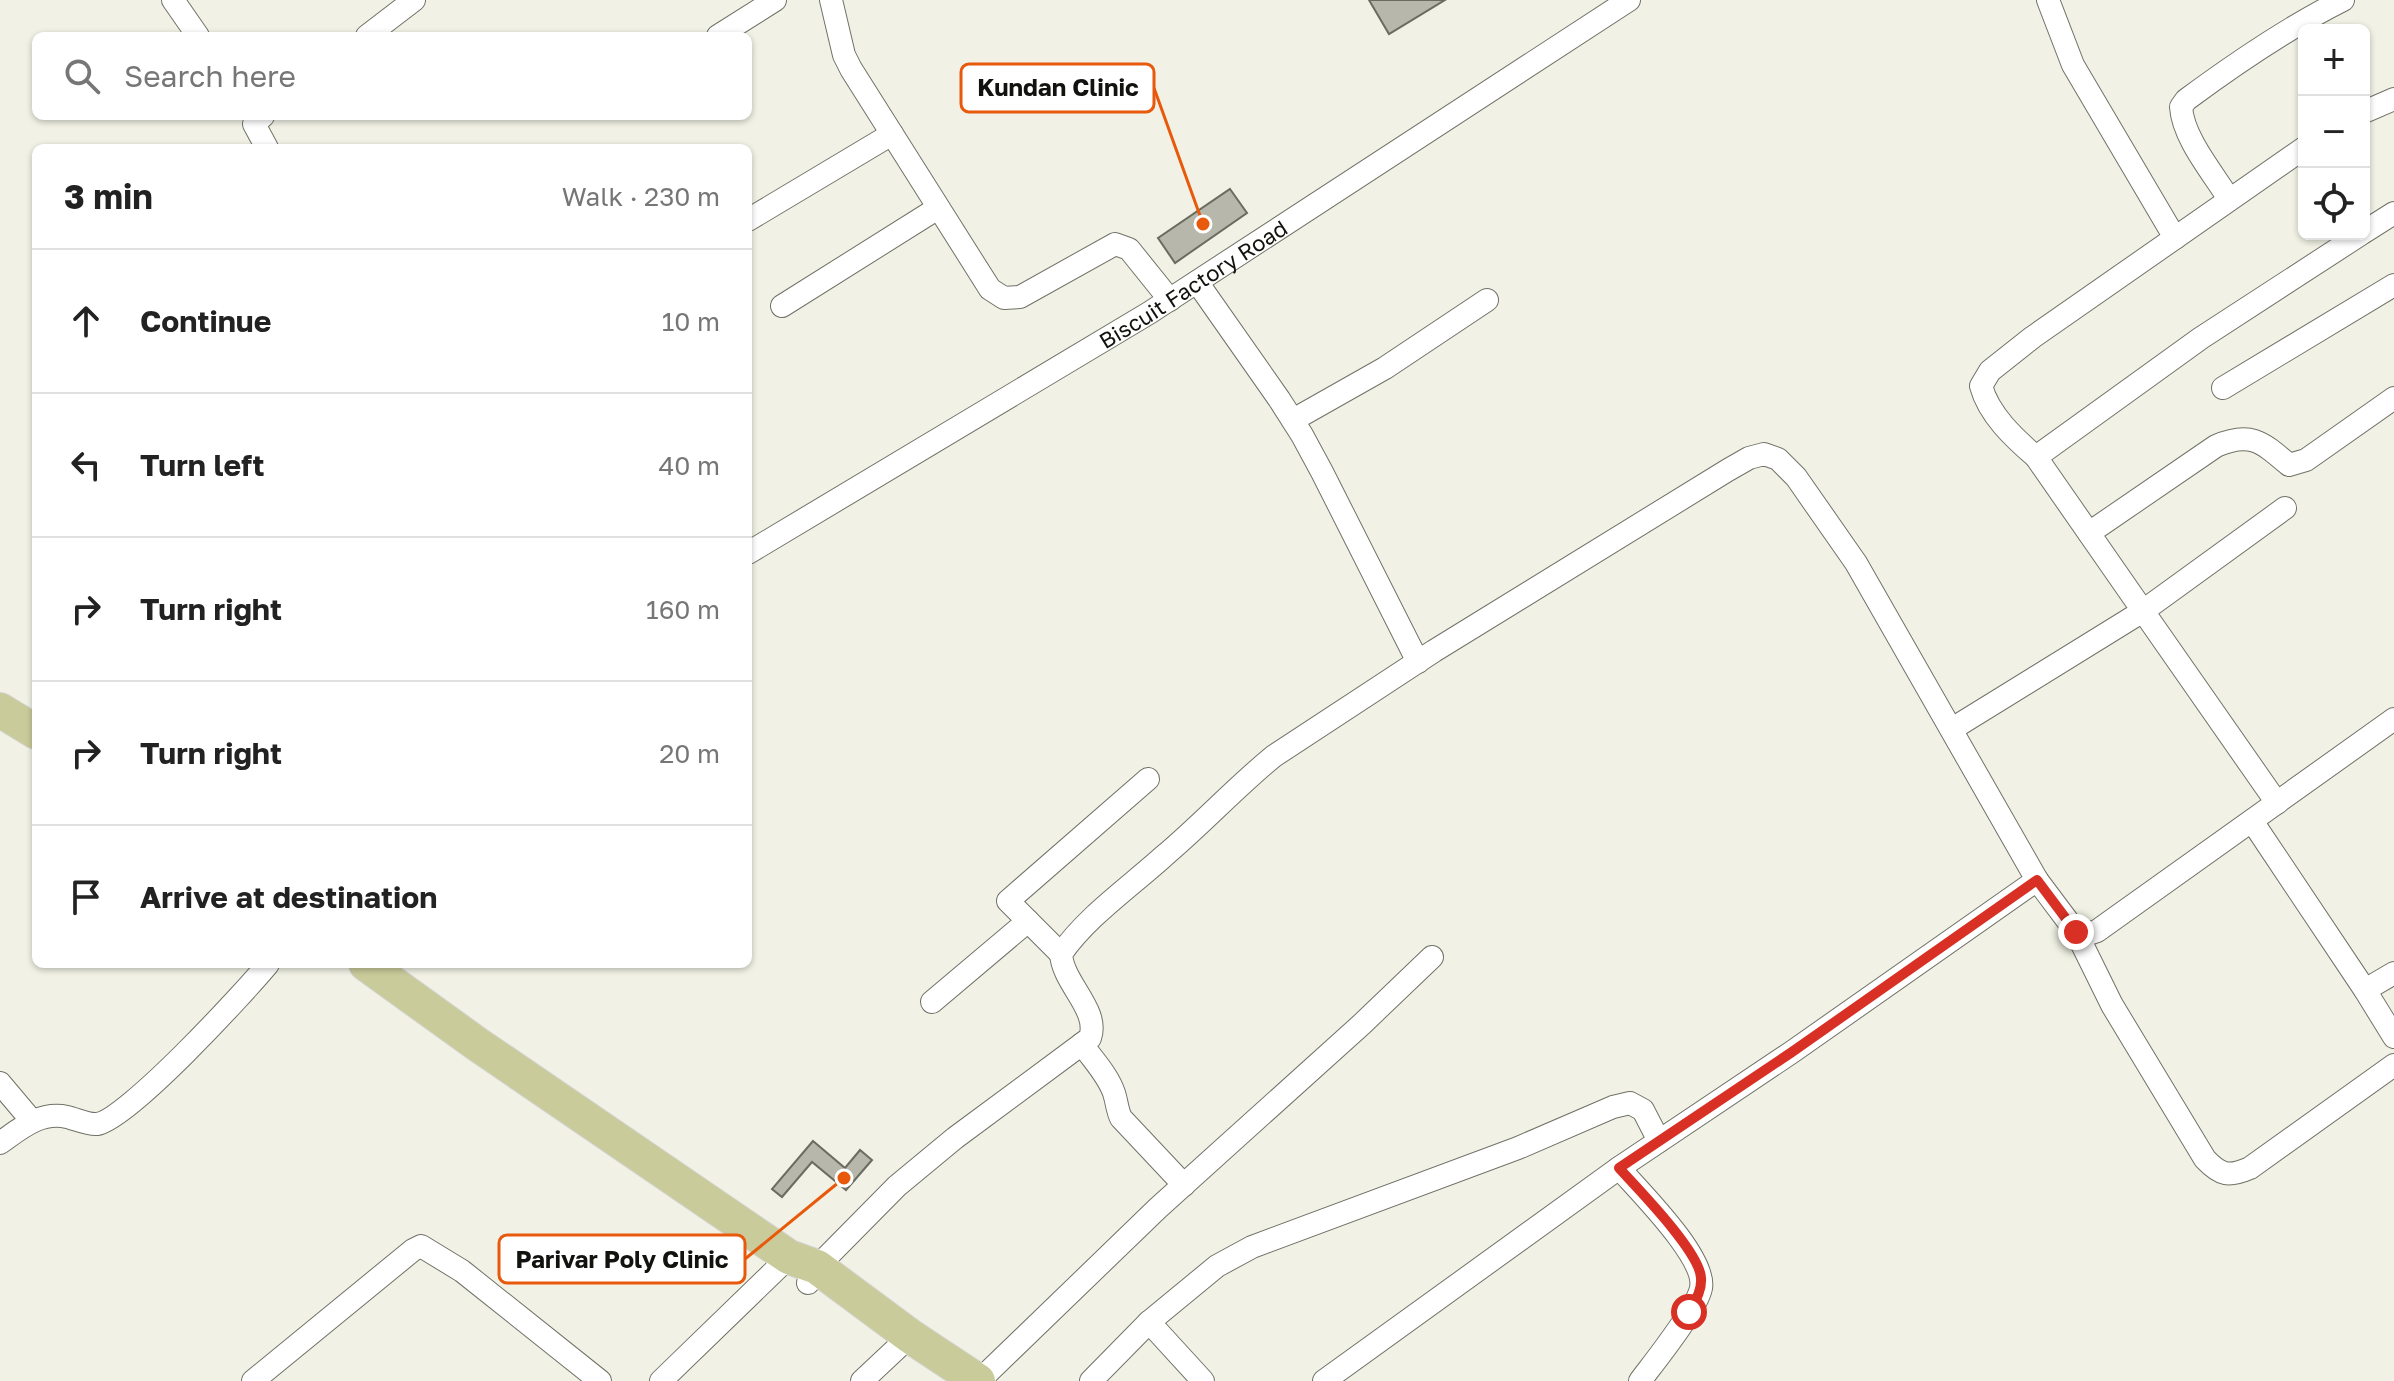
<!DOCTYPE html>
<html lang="en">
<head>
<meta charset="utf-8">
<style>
	body { margin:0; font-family:"Golos Text",sans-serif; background:#f2f2f2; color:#222 }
	.controls { position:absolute; right:24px; top:24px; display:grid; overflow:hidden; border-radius:12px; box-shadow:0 2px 6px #0004 }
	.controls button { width:72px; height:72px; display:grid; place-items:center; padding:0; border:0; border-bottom:2px solid #e0e0e0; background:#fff; color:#222; font:40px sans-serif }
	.stop { position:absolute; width:24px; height:24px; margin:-18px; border:6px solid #d93025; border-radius:50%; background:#fff }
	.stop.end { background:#d93025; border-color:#fff; box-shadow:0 2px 8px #0008 }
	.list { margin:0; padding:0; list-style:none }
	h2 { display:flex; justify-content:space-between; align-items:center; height:104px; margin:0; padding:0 32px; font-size:34px }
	h2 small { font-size:26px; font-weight:400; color:#767676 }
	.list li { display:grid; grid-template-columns:52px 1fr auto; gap:24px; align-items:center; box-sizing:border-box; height:144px; padding:0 32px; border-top:2px solid #e0e0e0 }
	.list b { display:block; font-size:30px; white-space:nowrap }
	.list em { font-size:26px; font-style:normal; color:#767676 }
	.icon { flex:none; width:44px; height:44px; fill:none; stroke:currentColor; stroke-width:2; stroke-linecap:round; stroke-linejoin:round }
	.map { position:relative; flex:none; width:2394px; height:1381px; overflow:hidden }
	.search { position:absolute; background:#fff; box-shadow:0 2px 6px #0004; left:32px; top:32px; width:720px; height:88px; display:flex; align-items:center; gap:20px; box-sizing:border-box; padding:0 28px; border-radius:12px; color:#767676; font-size:30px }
	.panel { position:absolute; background:#fff; box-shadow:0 2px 6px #0004; left:32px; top:144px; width:720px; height:824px; border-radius:12px }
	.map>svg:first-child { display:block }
</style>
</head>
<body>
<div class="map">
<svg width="2394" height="1381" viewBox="0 0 2394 1381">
	<rect width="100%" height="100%" fill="#f1f2e5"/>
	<!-- building -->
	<path fill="#b7b8ab" stroke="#6b6c61" stroke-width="2" d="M1369,0h76l-56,34z
		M1230,189l17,24 -72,50 -17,-25z
		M813,1141l32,27 15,-18 12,10 -26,30 -34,-28 -30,35 -10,-8z"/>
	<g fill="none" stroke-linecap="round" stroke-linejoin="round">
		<!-- street casing -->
		<g stroke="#717267" stroke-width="24">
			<g id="street">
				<path d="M173,0l25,36"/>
				<path d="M831,0l13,55 7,14 139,220 14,9 16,-1 95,-53 14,5 41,51"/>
				<path d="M2048,0l25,65 102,173"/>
				<path d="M367,36l47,-36"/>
				<path d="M718,36l57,-36"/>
				<path d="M2364,112l30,-13"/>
				<path d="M263,116l-9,8 13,24"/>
				<path d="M2229,199c-16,-26 -46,-61 -48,-92l5,-7c50,-37 101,-72 157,-100"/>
				<path d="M748,220l144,-86"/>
				<path d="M2364,232l30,-19"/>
				<path d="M1197,282l82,117 23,36 20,37 96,190"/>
				<path d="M782,306l156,-98"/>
				<path d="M2223,388l171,-103"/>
				<path d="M1293,420l92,-52 102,-68"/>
				<path d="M2036,457c-22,-19 -47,-42 -55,-71l9,-15 43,-34 271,-189"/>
				<path d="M2089,533l127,-87c35,-15 46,-4 73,19l17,-5 88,-62"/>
				<path id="s1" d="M748,553l401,-240 480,-313"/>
				<path d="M1952,729l191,-118 -107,-154 165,-119 160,-104"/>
				<path d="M2277,803l-134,-192 142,-103"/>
				<path d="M2252,821l113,169 29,47"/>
				<path d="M2037,880l39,52 9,3 12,-4 297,-212"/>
				<path d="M2076,932l36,73 93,154c16,17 24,18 45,9l144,-103"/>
				<path d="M1061,954l-53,-53 140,-122"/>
				<path d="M2365,990l29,-17"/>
				<path d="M932,1002l96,-81"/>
				<path d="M1082,1044c11,16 26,31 32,49 3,9 3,17 7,25l63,67"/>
				<path d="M0,1083l32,38"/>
				<path d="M0,1143c20,-14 40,-32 67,-26 9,2 21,8 30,7 30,-4 147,-131 171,-160"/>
				<path d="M1619,1168c20,23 88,90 82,120 -4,21 -46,73 -61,93"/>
				<path d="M808,1283l9,-16 80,-81 58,-48 135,-100c10,-28 -27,-54 -29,-84 25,-37 70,-68 103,-98 38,-32 72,-69 110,-100l160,-105 294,-181 21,-12 15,-4 14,5 18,18 60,86 181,317 -245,172 -173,116 -295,213"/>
				<path d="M1149,1322l68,-56 35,-19 266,-99 95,-41 17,-4 13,7 16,31"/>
				<path d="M253,1381l160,-131 8,-4 41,25 138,110"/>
				<path d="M661,1381l128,-124"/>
				<path d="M862,1381l48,-45"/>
				<path d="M979,1381l179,-173 204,-184 70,-67"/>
				<path d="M1091,1381l58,-59 54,59"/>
			</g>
		</g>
		<!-- primary casing -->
		<g stroke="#d4d4d4" stroke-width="36">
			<path id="primary" d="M0,710l36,22
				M366,964l111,80 312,213 28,10 93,69 68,45"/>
		</g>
		<!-- street -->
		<use href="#street" stroke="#fff" stroke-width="22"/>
		<!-- primary -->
		<use href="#primary" stroke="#cacb9b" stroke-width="34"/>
	</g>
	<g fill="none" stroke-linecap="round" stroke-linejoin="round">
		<!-- route -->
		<path stroke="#d93025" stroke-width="10" d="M1689,1312c6,-11 13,-21 12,-34 -1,-26 -63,-89 -82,-110l173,-116 245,-172 39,52"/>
	</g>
	<g text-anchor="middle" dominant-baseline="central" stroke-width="8" stroke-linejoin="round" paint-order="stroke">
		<!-- street labels -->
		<g font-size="22" fill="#12120e" stroke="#fff">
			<text stroke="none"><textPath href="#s1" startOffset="520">Biscuit Factory Road</textPath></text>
		</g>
	</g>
	<!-- callouts -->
	<path fill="none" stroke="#e8590c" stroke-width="3" d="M1203 224L1154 88M844 1178L745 1259"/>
	<g fill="#e8590c" stroke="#fff" stroke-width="3">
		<circle cx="1203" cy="224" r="8"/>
		<circle cx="844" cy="1178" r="8"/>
	</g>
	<g fill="#fff" stroke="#e8590c" stroke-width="3">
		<rect x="961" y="64" width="193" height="48" rx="8"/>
		<rect x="499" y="1235" width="246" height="48" rx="8"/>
	</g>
	<g font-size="24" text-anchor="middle" font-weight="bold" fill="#12120e">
		<text x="1058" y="96">Kundan Clinic</text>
		<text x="622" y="1268">Parivar Poly Clinic</text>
	</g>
</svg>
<div class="controls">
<button>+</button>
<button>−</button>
<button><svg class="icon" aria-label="locate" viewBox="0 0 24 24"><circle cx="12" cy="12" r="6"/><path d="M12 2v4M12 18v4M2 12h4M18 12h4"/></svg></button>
</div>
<div class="stop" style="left:1689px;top:1312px"></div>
<div class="stop end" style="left:2076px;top:932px"></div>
<div class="search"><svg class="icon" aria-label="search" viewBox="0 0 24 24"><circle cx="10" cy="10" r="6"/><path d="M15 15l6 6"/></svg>Search here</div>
<section class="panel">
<h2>3 min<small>Walk · 230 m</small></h2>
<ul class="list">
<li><svg class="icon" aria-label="ahead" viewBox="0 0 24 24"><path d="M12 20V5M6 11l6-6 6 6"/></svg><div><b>Continue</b></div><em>10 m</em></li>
<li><svg class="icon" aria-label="left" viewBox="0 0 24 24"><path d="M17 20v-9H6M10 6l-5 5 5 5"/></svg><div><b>Turn left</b></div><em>40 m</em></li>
<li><svg class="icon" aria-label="right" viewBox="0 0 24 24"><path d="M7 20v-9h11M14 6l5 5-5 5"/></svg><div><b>Turn right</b></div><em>160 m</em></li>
<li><svg class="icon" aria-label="right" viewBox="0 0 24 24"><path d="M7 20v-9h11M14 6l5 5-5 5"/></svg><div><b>Turn right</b></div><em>20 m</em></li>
<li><svg class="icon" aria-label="arrive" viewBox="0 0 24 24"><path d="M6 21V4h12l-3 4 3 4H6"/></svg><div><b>Arrive at destination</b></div></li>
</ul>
</section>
</div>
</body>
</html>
